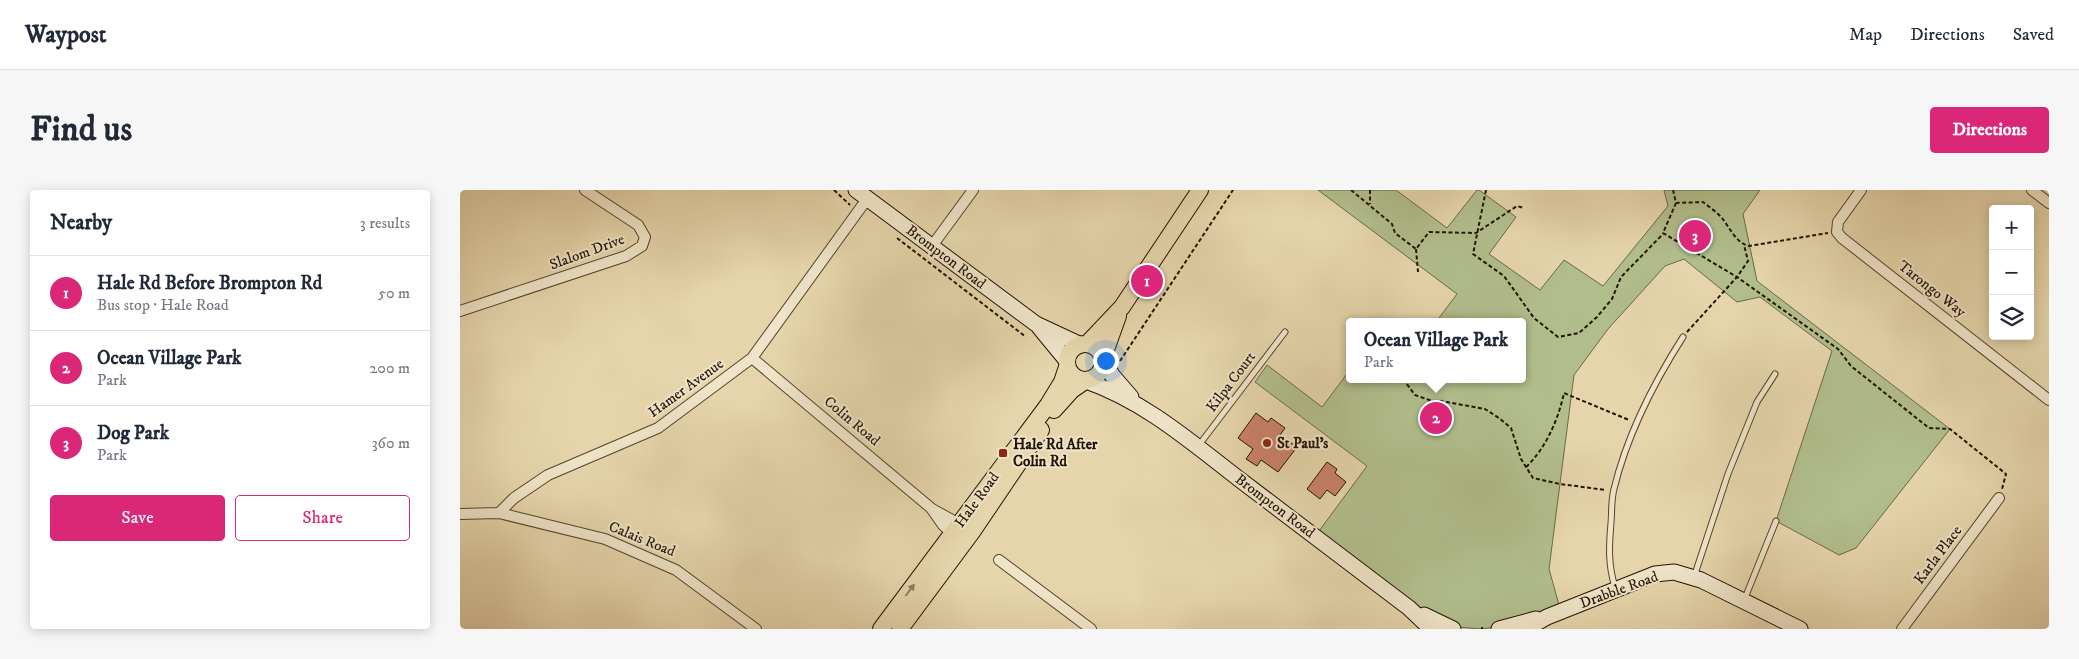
<!DOCTYPE html>
<html lang="en">
<head>
<meta charset="utf-8">
<style>
	body { margin:0; font-family:"IM FELL DW Pica",serif; background:#f6f6f7; color:#1f2937 }
	.controls { position:absolute; right:15px; top:15px; display:grid; overflow:hidden; border-radius:5px; box-shadow:0 2px 12px #0003 }
	.controls button { width:45px; height:45px; display:grid; place-items:center; padding:0; border:0; border-bottom:1px solid #e0e1e3; background:#fff; color:#1f2937; font:25px sans-serif }
	.you { position:absolute; left:645px; top:170px; width:18px; height:18px; margin:-12px; border:4px solid #fff; border-radius:50%; background:#1a73e8; box-shadow:0 0 0 8px #1a73e833 }
	.badge { display:grid; place-items:center; width:32px; height:32px; border-radius:50%; background:#db2777; color:#fff; font-size:16px; font-weight:700 }
	.pin { position:absolute; translate:-50% -50%; border:2px solid #fff; box-shadow:0 1px 5px #0006 }
	.popup { position:absolute; left:886px; top:128px; width:180px; height:65px; box-sizing:border-box; display:grid; place-content:center; border-radius:5px; background:#fff; filter:drop-shadow(0 1px 4px #0005); font-size:16px; white-space:nowrap; color:#747a83 }
	.popup b { font-size:19px; color:#1f2937 }
	.popup::after { content:''; position:absolute; left:50%; top:100%; margin-left:-10px; border:10px solid transparent; border-top-color:#fff }
	.list { margin:0; padding:0; list-style:none }
	h2 { display:flex; justify-content:space-between; align-items:center; height:65px; margin:0; padding:0 20px; font-size:21px }
	h2 small { font-size:16px; font-weight:400; color:#747a83 }
	.list li { display:grid; grid-template-columns:32px 1fr auto; gap:15px; align-items:center; box-sizing:border-box; height:75px; padding:0 20px; border-top:1px solid #e0e1e3 }
	.list b { display:block; font-size:19px; white-space:nowrap }
	.list p { margin:0; font-size:16px; white-space:nowrap; color:#747a83 }
	.list em { font-size:16px; font-style:normal; color:#747a83 }
	.actions { display:flex; gap:10px; padding:15px 20px }
	.actions a { flex:1; padding:11px 0; border:1px solid #db2777; border-radius:5px; text-align:center; font-size:18px; color:#db2777 }
	.actions .main { background:#db2777; color:#fff }
	.icon { flex:none; width:28px; height:28px; fill:none; stroke:currentColor; stroke-width:2; stroke-linecap:round; stroke-linejoin:round }
	.map { position:relative; flex:none; width:1589px; height:439px; overflow:hidden; border-radius:5px }
	header { display:flex; align-items:center; gap:30px; box-sizing:border-box; height:70px; padding:0 25px; background:#fff; border-bottom:1px solid #e0e1e3 }
	header strong { font-size:24px }
	nav { display:flex; gap:28px; margin-inline-start:auto; font-size:18px }
	.intro { display:flex; align-items:center; justify-content:space-between; box-sizing:border-box; height:120px; padding:0 30px }
	h1 { margin:0; font-size:35px }
	.button { padding:12px 22px; border-radius:5px; background:#db2777; color:#fff; font-size:18px; font-weight:700 }
	main { display:flex; gap:30px; padding:0 30px }
	aside { flex:1; background:#fff; border-radius:5px; box-shadow:0 2px 12px #0003 }
	.map>svg:first-child { display:block }
</style>
</head>
<body>
<header>
<strong>Waypost</strong>
<nav><a>Map</a><a>Directions</a><a>Saved</a></nav>
</header>
<div class="intro"><h1>Find us</h1><a class="button">Directions</a></div>
<main>
<aside>
<h2>Nearby<small>3 results</small></h2>
<ul class="list">
<li><span class="badge">1</span><div><b>Hale Rd Before Brompton Rd</b><p>Bus stop · Hale Road</p></div><em>50 m</em></li>
<li><span class="badge">2</span><div><b>Ocean Village Park</b><p>Park</p></div><em>200 m</em></li>
<li><span class="badge">3</span><div><b>Dog Park</b><p>Park</p></div><em>360 m</em></li>
</ul>
<div class="actions"><a class="main">Save</a><a>Share</a></div>
</aside>
<div class="map">
<svg width="1589" height="439" viewBox="0 0 1589 439">
	<rect width="100%" height="100%" fill="#e6d5ab"/>
	<filter id="stains"><feTurbulence type="fractalNoise" baseFrequency=".004" numOctaves="4"/><feColorMatrix values="0 0 0 0 .2 0 0 0 0 .09 0 0 0 0 .02 0 0 0 .5 -.17"/></filter>
	<radialGradient id="worn" r=".72"><stop offset=".6" stop-color="#630" stop-opacity="0"/><stop offset="1" stop-color="#630" stop-opacity=".3"/></radialGradient>
	<!-- green -->
	<path fill="#b1be8c" stroke="#6a6849" d="M858,0h78l51,38 30,-38h2l37,27 -27,37 51,36 24,-30 39,26 65,-80 -4,-16h96l-17,24 14,67 193,148 -94,119 -17,7 -63,-34 56,-170 -72,-54 -23,5 -53,-43 -19,7 -57,63 -34,46 -25,194 10,36 -57,21 -20,3 -26,-2 -26,-12 -111,-84 48,-65 -112,-84 12,-17 55,42 28,-37v9h172v-57h-86l21,-28z"/>
	<!-- building -->
	<path fill="#ca816a" stroke="#231306" d="M796,223l12,9 3,-4 14,10 -5,7 17,12 -19,25 -17,-12 -4,6 -11,-7 7,-10 -15,-11z
		M867,272l10,7 -2,4 11,9 -11,14 -8,-6 -7,9 -13,-10z"/>
	<g fill="none" stroke-linecap="round" stroke-linejoin="round">
		<!-- lane casing -->
		<g stroke="#54442f" stroke-width="7">
			<path id="lane" d="M739,255l86,-113
				M1234,387l34,-103 29,-72 18,-28
				M1155,397c-7,-22 -6,-41 -4,-64 1,-11 0,-23 3,-34 13,-54 39,-105 69,-152
				M1285,408l31,-77"/>
		</g>
		<!-- street casing -->
		<g stroke="#54442f" stroke-width="12">
			<path id="street" d="M1401,0l-23,32 -1,10 5,6 207,162
				M1572,0l17,13
				M472,56l41,-56
				M0,121l166,-55 16,-10 3,-9 -7,-12 -53,-35
				M292,168l179,150 12,17 12,11
				M472,319l31,17
				M39,323l106,26 71,31 80,59
				M0,324l39,-1 15,-15 34,-23 110,-47 94,-70 115,-159
				M539,370l92,69
				M1442,439l97,-131"/>
		</g>
		<!-- secondary casing -->
		<g stroke="#231306" stroke-width="17">
			<path id="secondary" d="M396,0l180,134 45,21
				M579,137l28,34
				M643,169l9,16 19,22
				M626,191c58,20 105,61 153,98 57,43 114,86 170,129l22,21
				M964,425l29,14
				M1039,439l37,-10
				M1066,439l21,-12 108,-43 19,-2 27,8 99,49"/>
		</g>
		<!-- primary casing -->
		<g stroke="#231306" stroke-width="18">
			<path id="primary" d="M607 172a18 18 0 1 1 36 0a18 18 0 1 1-36 0Z
				M627,154l35,-37 78,-117
				M643,168l15,-42
				M594,220l18,-20 13,-9
				M421,439l167,-224 14,-23 5,-15
				M440,439l72,-97 69,-102"/>
		</g>
		<!-- path -->
		<path stroke="#231306" stroke-width="2" stroke-dasharray="4 2.5" stroke-linecap="butt" d="M374,0l16,15
			M891,0l41,34 3,9 21,16 13,-17 47,1 41,-27 7,2
			M910,0v14
			M1026,0l-13,64 31,22 30,42 24,19 21,-4 18,-16 15,-18 9,-22 42,-43
			M1213,0l3,13 27,-1c6,5 14,10 19,16 8,10 14,25 27,28l79,-13
			M1216,13l-13,30 74,44 101,72 13,17 78,62 21,1 56,45 -4,15
			M437,48l129,99
			M956,59l2,23
			M1227,142l50,-55 11,-16 -4,-16
			M660,171l113,-171
			M943,189l12,16 17,6h9l44,8 14,9 12,10 10,31 12,19 27,6 46,6
			M1066,277c20,-19 32,-47 38,-74l65,27
			M1022,439v-2"/>
		<!-- lane -->
		<use href="#lane" stroke="#efe4c8" stroke-width="5"/>
		<!-- street -->
		<use href="#street" stroke="#efe4c8" stroke-width="10"/>
		<!-- secondary -->
		<use href="#secondary" stroke="#efe4c8" stroke-width="15"/>
		<!-- primary -->
		<use href="#primary" stroke="#e6d5ab" stroke-width="16"/>
	</g>
	<!-- one-way arrows -->
	<defs><path id="oneway-solid" d="M-6-.8H1V-3.2L6.5 0L1 3.2V.8H-6Z" transform="scale(1.25)"/></defs>
	<use fill="#8e7e61" href="#oneway-solid" transform="translate(450 400) rotate(-53)"/>
	<!-- markers -->
	<g fill="#8f2418" stroke="#efe4c8" stroke-width="2">
		<circle cx="807" cy="253" r="5"/>
		<rect x="538" y="258" width="10" height="10" rx="2.5"/>
	</g>
	<g text-anchor="middle" dominant-baseline="central" stroke-width="4" stroke-linejoin="round" paint-order="stroke">
		<!-- street labels -->
		<g font-size="15" fill="#231306" stroke="#efe4c8">
			<text transform="translate(127 62) rotate(-20)">Slalom Drive</text>
			<text transform="translate(486 67) rotate(37)">Brompton Road</text>
			<text transform="translate(1472 99) rotate(38)">Tarongo Way</text>
			<text transform="translate(771 192) rotate(-53)">Kilpa Court</text>
			<text transform="translate(226 198) rotate(-36)">Hamer Avenue</text>
			<text transform="translate(392 231) rotate(40)">Colin Road</text>
			<text transform="translate(517 310) rotate(-54)">Hale Road</text>
			<text transform="translate(815 316) rotate(37)">Brompton Road</text>
			<text transform="translate(182 349) rotate(22)">Calais Road</text>
			<text transform="translate(1478 365) rotate(-53)">Karla Place</text>
			<text transform="translate(1159 400) rotate(-20)">Drabble Road</text>
		</g>
		<!-- poi labels -->
		<g font-size="15" font-weight="bold" fill="#231306" stroke="#efe4c8" text-anchor="start">
			<text x="817" y="253">St Paul's</text>
			<text x="553" y="254">Hale Rd After<tspan x="553" dy="17">Colin Rd</tspan></text>
		</g>
	</g>
	<rect width="100%" height="100%" filter="url(#stains)"/>
	<rect width="100%" height="100%" fill="url(#worn)"/>
</svg>
<div class="controls">
<button>+</button>
<button>−</button>
<button><svg class="icon" aria-label="layers" viewBox="0 0 24 24"><path d="M12 4l9 5-9 5-9-5zM3 14l9 5 9-5"/></svg></button>
</div>
<div class="you"></div>
<div class="pin badge" style="left:687px;top:91px">1</div>
<div class="pin badge" style="left:976px;top:228px">2</div>
<div class="popup"><b>Ocean Village Park</b>Park</div>
<div class="pin badge" style="left:1235px;top:46px">3</div>
</div>
</main>
</body>
</html>
